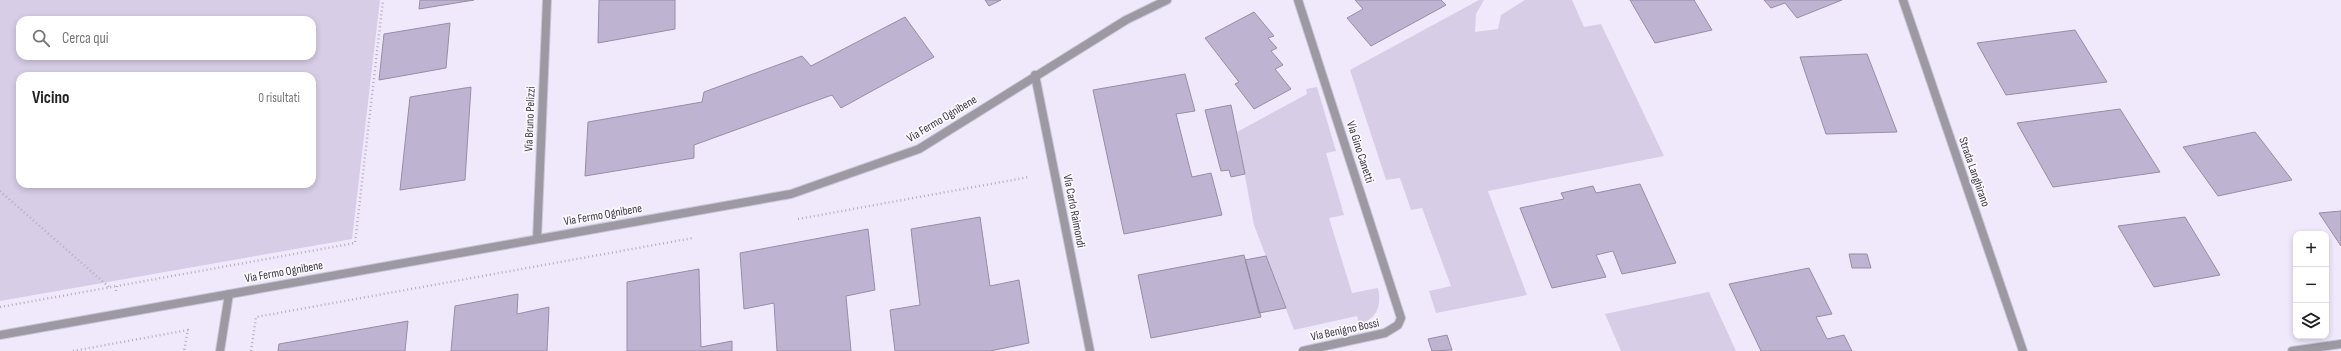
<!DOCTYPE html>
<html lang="it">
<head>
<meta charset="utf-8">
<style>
	body { margin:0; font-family:"Sofia Sans Condensed",sans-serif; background:#f6f6f6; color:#222 }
	.controls { position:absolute; right:12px; bottom:12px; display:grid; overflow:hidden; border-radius:8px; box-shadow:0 2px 6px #0003 }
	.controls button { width:36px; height:36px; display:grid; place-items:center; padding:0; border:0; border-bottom:1px solid #e0e0e0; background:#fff; color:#222; font:20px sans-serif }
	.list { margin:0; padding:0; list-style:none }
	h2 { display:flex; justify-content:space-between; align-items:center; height:52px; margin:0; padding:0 16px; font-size:17px }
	h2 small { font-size:13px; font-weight:400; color:#767676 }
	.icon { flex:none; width:22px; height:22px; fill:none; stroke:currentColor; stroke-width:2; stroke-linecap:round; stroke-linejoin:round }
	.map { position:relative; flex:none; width:2341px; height:351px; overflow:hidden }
	.search { position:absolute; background:#fff; box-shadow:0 2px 6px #0003; left:16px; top:16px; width:300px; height:44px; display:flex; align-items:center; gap:10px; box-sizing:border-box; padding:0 14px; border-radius:12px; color:#767676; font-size:15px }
	.panel { position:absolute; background:#fff; box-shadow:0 2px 6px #0003; left:16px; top:72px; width:300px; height:116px; border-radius:12px }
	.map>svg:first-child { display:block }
</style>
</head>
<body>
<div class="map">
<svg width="2341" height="351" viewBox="0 0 2341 351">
	<rect width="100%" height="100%" fill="#f0e9fc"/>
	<!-- green -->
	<path fill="#d7cde6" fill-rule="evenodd" d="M0,0h380l-28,239 -352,62zM20,20h292v36h-292zM20,76h292v108h-292z
		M1479,0h5l-8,14 -1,18 23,-3 3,-14 24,-15h47l12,27 17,-3 63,132 -176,35 39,104 -91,18 -7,-22 22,-5 -29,-78 -11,2 -11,-32 -14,2 -36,-110z
		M1317,87l19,64 -10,2 18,62 -15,3 23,75 26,-5c4,18 -1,31 -19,36l-2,-8 -63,14 -40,-105 -17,-93 70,-38 -1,-5z
		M1709,292l27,59h-115l-16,-37z"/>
	<!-- building -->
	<path fill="#bfb3d2" stroke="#968ea4" d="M420,0h54l-55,9z
		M599,0h76v29l-77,14z
		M985,0h16l-12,6z
		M1355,0h86l5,5 -75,41 -24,-28 16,-9z
		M1630,0h64l18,30 -57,13z
		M1764,0h78l-45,18 -12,-15 -14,5z
		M1254,12l20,24 -6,2 9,10 -6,3 12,14 -8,4 16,20 -37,20 -19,-25 4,-2 -34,-44z
		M905,17l29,40 -93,51 -9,-13 -138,50v13l-109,18 3,-54 114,-20 2,-10 98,-36 9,10z
		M450,23l-4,45 -67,12 5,-46z
		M2075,30l32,52 -101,13 -29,-52z
		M1867,54l30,78 -71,2 -26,-77z
		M1185,74l10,37 -19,3 16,63 19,-4 11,42 -98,19 -31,-144z
		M471,87l-6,93 -65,10 10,-93z
		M1231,105l14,69 -14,3 -2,-7 -8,1 -16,-61z
		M2120,109l40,63 -107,15 -36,-64z
		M2255,132l37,48 -74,16 -35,-49z
		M1640,184l36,79 -54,11 -9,-23 -17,4 10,22 -54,11 -32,-80 44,-9 -3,-6 32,-7 3,7z
		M2341,211v35l-22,-33z
		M980,217l10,69 29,-6 10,63 -39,8h-95l-5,-41 30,-5 -9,-76z
		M2185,217l35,58 -66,12 -36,-61z
		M868,229l7,61 -29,6 5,55h-74l-3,-48 -30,6 -4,-56z
		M1849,254h18l4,14h-19z
		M1244,255l17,62 -110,21 -13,-63z
		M1266,256l20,52 -27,5 -14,-53z
		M1809,268l23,46 -16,3 11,22 17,-4 8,16h-91l-32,-67z
		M699,269l2,78 31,-6v10h-105v-69z
		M518,294l-1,20 32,-7 -2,44h-96l4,-45z
		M408,321l-3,30h-127l1,-7z
		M1447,335l5,15 -20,1 -4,-12z"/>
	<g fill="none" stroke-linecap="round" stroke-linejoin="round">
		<!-- minor casing -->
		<g stroke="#ccc5d7" stroke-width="10">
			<path id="minor" d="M1298,0l103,318 -3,7 -13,8 -82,18
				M1035,75l55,276
				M537,239l10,-239
				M0,335l791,-141 128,-45 207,-129 41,-20
				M220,351l9,-57
				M2292,351l49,-7"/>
		</g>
		<!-- tertiary casing -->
		<g stroke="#ccc5d7" stroke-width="10">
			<path id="tertiary" d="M1903,0l120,351"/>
		</g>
		<!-- path -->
		<path stroke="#b4aebe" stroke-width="2.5" stroke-dasharray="1 3" stroke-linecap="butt" d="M0,191l109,96
			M798,219l231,-42
			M116,291l1,-5 238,-43 28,-243
			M0,307l117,-21
			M73,351l115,-21 -4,21
			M251,351l5,-34 437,-79"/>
		<!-- minor -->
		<use href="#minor" stroke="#9d99a3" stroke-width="8"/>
		<!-- tertiary -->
		<use href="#tertiary" stroke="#9d99a3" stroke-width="8"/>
	</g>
	<g text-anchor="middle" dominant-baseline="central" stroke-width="3.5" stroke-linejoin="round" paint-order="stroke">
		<!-- street labels -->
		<g font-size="12" fill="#3b3741" stroke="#fbf9fe">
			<text transform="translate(530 119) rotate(-88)">Via Bruno Pelizzi</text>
			<text transform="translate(942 119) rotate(-31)">Via Fermo Ognibene</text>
			<text transform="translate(1360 152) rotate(72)">Via Gino Canetti</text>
			<text transform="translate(1974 172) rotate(71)">Strada Langhirano</text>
			<text transform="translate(1074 211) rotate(79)">Via Carlo Raimondi</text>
			<text transform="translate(603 215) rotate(-10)">Via Fermo Ognibene</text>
			<text transform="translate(284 272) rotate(-10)">Via Fermo Ognibene</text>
			<text transform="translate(1345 330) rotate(-12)">Via Benigno Bossi</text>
		</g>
	</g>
</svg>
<div class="controls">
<button>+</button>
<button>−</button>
<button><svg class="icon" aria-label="layers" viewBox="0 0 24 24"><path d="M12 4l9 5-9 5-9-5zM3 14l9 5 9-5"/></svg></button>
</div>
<div class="search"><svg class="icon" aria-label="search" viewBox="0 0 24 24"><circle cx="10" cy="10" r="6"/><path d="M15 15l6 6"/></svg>Cerca qui</div>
<section class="panel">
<h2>Vicino<small>0 risultati</small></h2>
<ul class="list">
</ul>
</section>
</div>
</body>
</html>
